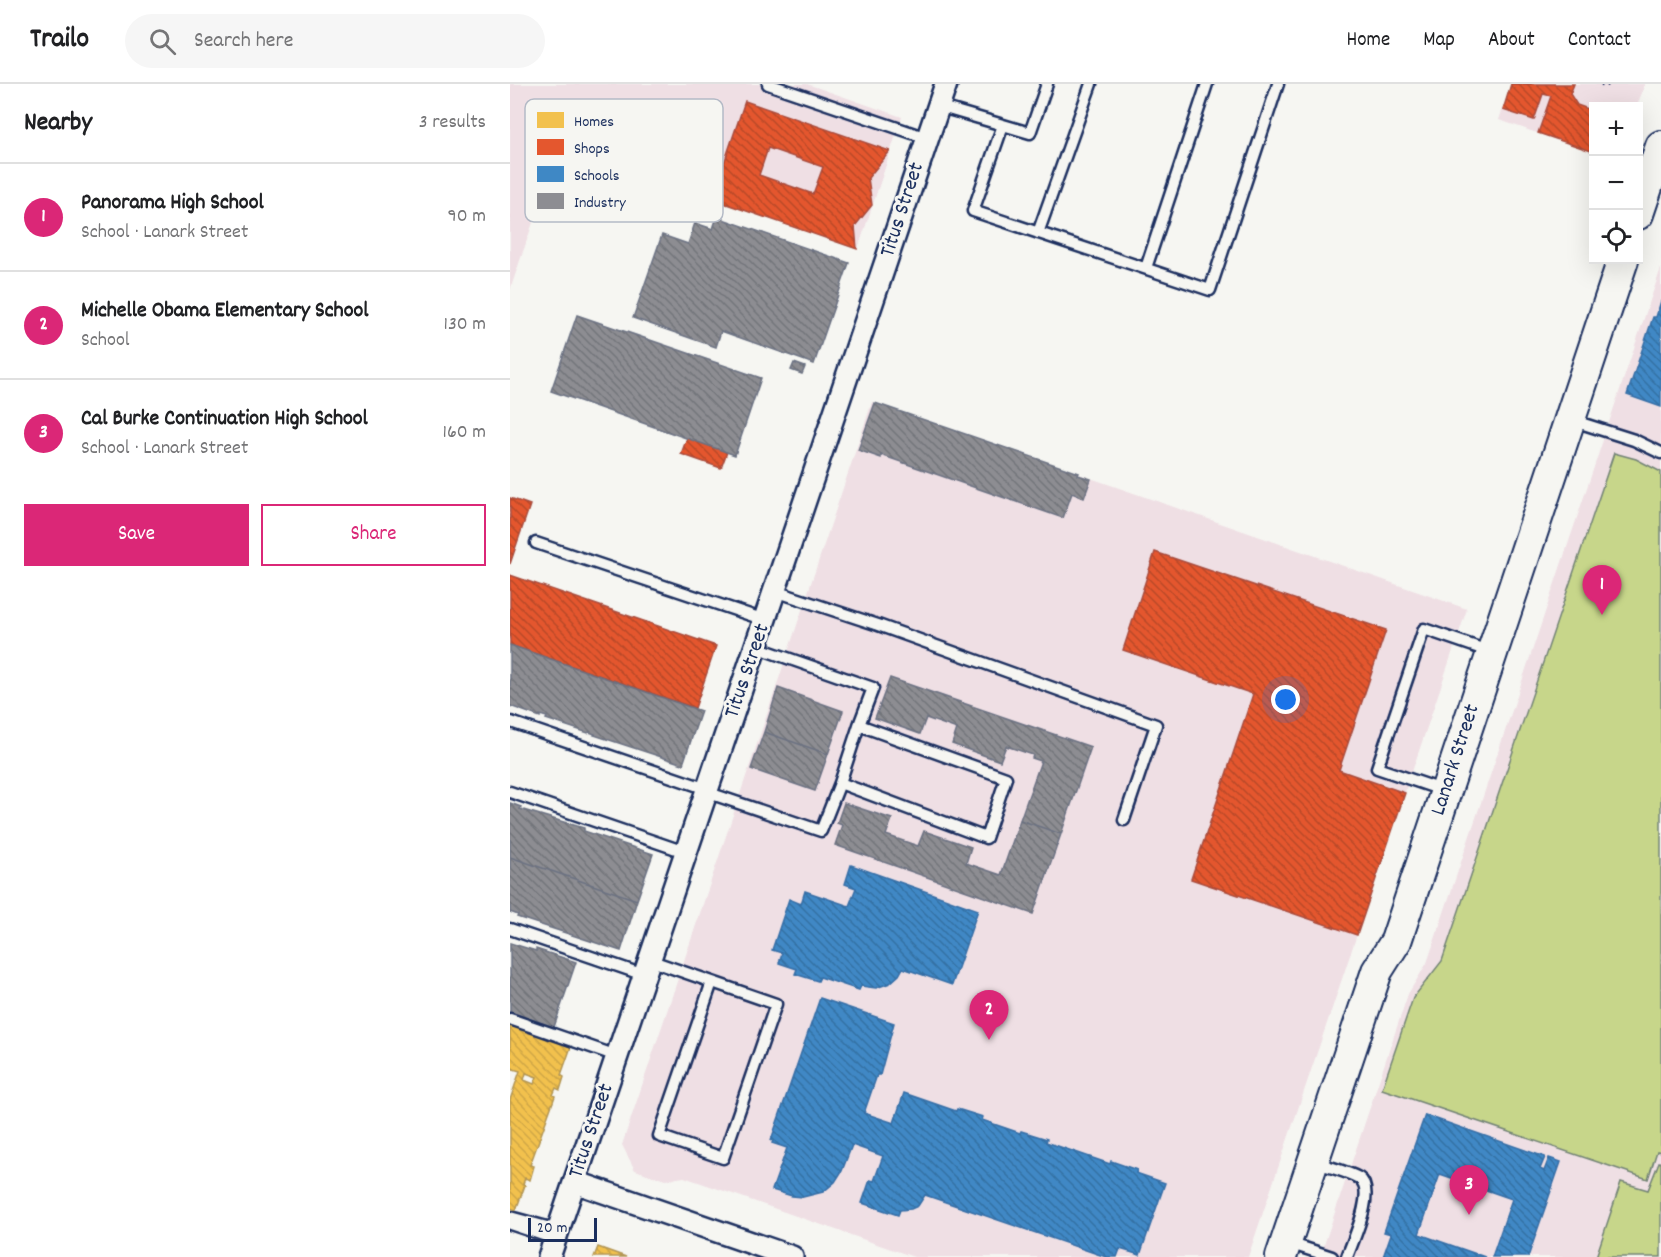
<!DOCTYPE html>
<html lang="en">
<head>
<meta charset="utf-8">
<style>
	body { margin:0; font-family:Dekko,sans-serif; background:#f6f6f6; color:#202124 }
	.controls { position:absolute; right:18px; top:18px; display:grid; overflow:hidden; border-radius:0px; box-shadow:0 6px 24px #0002 }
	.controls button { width:54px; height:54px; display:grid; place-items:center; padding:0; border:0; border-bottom:2px solid #e0e0e0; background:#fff; color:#202124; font:30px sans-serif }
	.scale { position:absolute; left:18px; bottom:15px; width:69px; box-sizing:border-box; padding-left:6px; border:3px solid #1b2f5e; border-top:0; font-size:16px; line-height:21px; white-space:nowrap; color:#1b2f5e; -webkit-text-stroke:4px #f6f6f2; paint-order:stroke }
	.you { position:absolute; left:776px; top:616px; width:21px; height:21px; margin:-15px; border:4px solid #fff; border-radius:50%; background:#1a73e8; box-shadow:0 0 0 9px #1a73e833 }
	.badge { display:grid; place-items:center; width:39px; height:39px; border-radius:50%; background:#db2777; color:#fff; font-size:20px; font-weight:700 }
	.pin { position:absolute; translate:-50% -50px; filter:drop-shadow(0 2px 3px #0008) }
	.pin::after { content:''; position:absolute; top:32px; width:21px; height:18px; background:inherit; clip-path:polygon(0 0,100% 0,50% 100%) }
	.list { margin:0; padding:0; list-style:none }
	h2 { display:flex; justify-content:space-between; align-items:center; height:78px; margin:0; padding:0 24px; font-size:26px }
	h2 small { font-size:20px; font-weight:400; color:#757577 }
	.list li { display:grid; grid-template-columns:39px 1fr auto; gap:18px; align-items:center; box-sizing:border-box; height:108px; padding:0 24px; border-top:2px solid #e0e0e0 }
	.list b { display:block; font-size:22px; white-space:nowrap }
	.list p { margin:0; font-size:20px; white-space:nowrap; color:#757577 }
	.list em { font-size:20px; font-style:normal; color:#757577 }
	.actions { display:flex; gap:12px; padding:18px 24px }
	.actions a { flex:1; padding:14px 0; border:2px solid #db2777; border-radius:0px; text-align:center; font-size:21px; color:#db2777 }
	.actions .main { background:#db2777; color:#fff }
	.icon { flex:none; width:33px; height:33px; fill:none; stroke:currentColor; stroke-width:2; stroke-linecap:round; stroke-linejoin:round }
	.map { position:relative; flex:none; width:1151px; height:1173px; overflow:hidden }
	header { display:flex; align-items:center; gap:36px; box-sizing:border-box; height:84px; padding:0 30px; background:#fff; border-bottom:2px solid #e0e0e0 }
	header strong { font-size:28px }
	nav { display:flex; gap:33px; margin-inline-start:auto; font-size:21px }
	.search { width:420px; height:54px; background:#f6f6f6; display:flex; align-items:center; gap:15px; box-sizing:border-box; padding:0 21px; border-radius:33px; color:#757577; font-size:22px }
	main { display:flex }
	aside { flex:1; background:#fff }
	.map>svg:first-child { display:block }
</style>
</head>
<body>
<header>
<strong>Trailo</strong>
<div class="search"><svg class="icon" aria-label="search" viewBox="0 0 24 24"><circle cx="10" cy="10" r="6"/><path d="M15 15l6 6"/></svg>Search here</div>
<nav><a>Home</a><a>Map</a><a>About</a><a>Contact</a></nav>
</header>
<main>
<aside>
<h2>Nearby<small>3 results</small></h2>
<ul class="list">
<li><span class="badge">1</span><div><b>Panorama High School</b><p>School · Lanark Street</p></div><em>90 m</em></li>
<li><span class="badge">2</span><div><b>Michelle Obama Elementary School</b><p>School</p></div><em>130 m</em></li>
<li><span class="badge">3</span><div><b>Cal Burke Continuation High School</b><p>School · Lanark Street</p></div><em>160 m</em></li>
</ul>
<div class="actions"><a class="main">Save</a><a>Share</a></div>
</aside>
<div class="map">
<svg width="1151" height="1173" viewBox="0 0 1151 1173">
	<defs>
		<pattern id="homes-back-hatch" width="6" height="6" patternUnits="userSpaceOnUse" patternTransform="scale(1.5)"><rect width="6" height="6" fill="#f2c14e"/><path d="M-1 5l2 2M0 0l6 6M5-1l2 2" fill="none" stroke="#cfa646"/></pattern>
		<pattern id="shops-back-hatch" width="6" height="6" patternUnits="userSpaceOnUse" patternTransform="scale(1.5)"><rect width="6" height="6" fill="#e4572e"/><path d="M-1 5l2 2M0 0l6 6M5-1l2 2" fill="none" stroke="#b8482a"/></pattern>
		<pattern id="schools-back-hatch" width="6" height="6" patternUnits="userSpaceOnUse" patternTransform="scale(1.5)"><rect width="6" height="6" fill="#3f88c5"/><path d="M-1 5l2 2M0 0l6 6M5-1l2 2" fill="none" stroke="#3470a3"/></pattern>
		<pattern id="industry-back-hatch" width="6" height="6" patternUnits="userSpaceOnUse" patternTransform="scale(1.5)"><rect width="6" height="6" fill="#8d8d92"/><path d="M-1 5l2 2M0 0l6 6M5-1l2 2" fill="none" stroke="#72747a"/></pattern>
	</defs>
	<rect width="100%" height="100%" fill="#f6f6f2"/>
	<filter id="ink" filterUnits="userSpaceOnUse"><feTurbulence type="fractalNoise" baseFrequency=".0167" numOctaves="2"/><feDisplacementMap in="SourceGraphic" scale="12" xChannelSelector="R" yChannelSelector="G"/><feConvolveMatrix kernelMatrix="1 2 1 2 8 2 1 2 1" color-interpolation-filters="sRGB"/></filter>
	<g filter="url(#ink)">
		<!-- built -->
		<path fill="#efdfe4" d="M0,0h297l95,33 -44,132 -299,-103 -49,144z
			M1001,0h134l-8,22h-43l-1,46 -94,-32z
			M1151,184v989h-341l88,-263 19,-31z
			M362,318l595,207 -219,648h-334l-230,-80 -19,3 -30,-10 -13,-25z"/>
		<!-- green -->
		<path fill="#c7d68a" stroke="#718274" stroke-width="1.5" d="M1104,369l22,6 25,13v680l-4,-1 -9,28 -266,-90 31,-91 29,-37z
			M1149,1078l2,1v94h-65l25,-75 27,8z"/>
		<!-- homes -->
		<path fill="url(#homes-back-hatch)" stroke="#b29553" stroke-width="1.5" fill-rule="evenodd" d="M0,940l62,20 -11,31 3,2 -4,13 -4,-2 -3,7 2,1 -25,69 4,1 -4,14 -5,-2 -2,6 2,1 -9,25 -6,-2v-108l10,-29 -10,-3zM16,989l11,4 -3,7 -10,-4z
			M88,1163l28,10h-32z"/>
		<!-- shops -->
		<path fill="url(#shops-back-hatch)" stroke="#a84b3c" stroke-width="1.5" fill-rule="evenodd" d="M1001,0h63l-4,10 7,11 17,6v41l-56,-19 13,-37 -8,-2 -9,26 -31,-10z
			M235,17l145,50 -22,27 4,27 -17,21 2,23 -145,-50zM258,64l55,19 -10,27 -54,-19z
			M177,354l40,14 -6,16 -40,-14z
			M0,414l20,7 -20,59z
			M645,468l231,78 -47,140 66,23 -48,142 -166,-56 62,-185 -130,-44z
			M0,491l206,71 -21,62 -185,-63z"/>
		<!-- schools -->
		<path fill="url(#schools-back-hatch)" stroke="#346da6" stroke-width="1.5" d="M1151,217v106l-34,-12 26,-78h3z
			M341,781l127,45 -26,75 -49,-17 -4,7 -9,8 -14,5 -15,-2 -2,4 -39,-13 -2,4 -23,-7 2,-5 -18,-6 3,-10 -10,-3 17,-51 12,5 4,-13 44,15 7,-18 -11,-4z
			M310,914l74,25 -14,52h-3l-13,38 30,10 10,-30 52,18 1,-2 26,8 -1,3 38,13 1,-2 26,8 -1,3 64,22 1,-3 26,9 -1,3 29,10 -25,72 -20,-6 -3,8h-11l-181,-62 -7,11 -7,3 -11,1 -2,5 -36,-12 8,-23 4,1 9,-25 -31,-11 -10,26 -7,11 -12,10 -20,5 -11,-1 -20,-6 15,-42 -15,-5 1,-2 -2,-1z
			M915,1031l120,42 -5,12 4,2 5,-13 12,4 -33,95h-36l20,-58 -72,-25 -21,60 66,23h-102l8,-23 -7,-2z"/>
		<!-- industry -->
		<path fill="url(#industry-back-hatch)" stroke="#6b7182" stroke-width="1.5" d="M207,133l132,46 -35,101 -93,-33 -5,16 -83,-29 29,-83 26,9 7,-21 18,6z
			M67,231l184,63 -26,77 -184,-64z
			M284,279l11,4 -3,7 -11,-4z
			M365,319l204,70 -1,2 13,4 -7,19 -12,-5 -9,25 -182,-63v3l-23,-8z
			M0,561l191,66 -18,53 -89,-29 1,-1 -6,-2 -1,1 -42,-14 1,-2 -7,-2v2l-30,-11z
			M380,594l201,69 -30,87 -41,-14 21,-59 -9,-3 1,-3 -27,-9 -6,15 -48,-17 5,-15 -31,-11 -6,16 -45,-16z
			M268,604l65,23 -15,43 -64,-22z
			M254,648l64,22 -13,37 -64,-22z
			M0,719l11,4 -1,2 64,19v3l69,23 -16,46 -127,-43z
			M334,719l48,16 -6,16 32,11 6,-15 47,16 -5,16 35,12 19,-55 41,14 -28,80 -198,-69 7,-20 -5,-2z
			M0,773l127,43 -16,51 -104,-34 1,-2 -8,-3z
			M0,859l26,8v-2l40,13 -22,65 -44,-15z"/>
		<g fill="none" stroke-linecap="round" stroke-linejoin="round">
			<!-- lane casing -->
			<g stroke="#1b2f5e" stroke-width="15">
				<path id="lane" d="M258,0l159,54
					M428,22l65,19 -30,86 237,79 68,-206
					M493,41l27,8 17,-49
					M528,149l53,-149
					M636,184l61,-184
					M1061,336l63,20 27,13
					M26,459l229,77
					M265,507l103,34 278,100 -32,95
					M1,638l196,67
					M330,699l19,-58
					M935,707l-68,-23 47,-139 67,23
					M0,708l175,60
					M196,708l115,39 19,-48 146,55 20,-60 -147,-53 14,-37 -117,-41
					M0,845l134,46
					M139,876l127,44 -53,154 -64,-22 53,-154
					M0,935l107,37
					M805,1078c13,5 31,9 44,16 18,12 -6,62 -12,79
					M0,1133l48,13
					M0,1140l45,15
					M779,1159l43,14"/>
			</g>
			<!-- street casing -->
			<g stroke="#1b2f5e" stroke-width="26">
				<path id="street" d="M65,1098l217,75
					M39,1173l397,-1173"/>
			</g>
			<!-- secondary casing -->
			<g stroke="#1b2f5e" stroke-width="34">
				<path id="secondary" d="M1128,130l23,-68
					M771,1173l96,-286 19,-30 227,-681"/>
			</g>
			<!-- path -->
			<path stroke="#1b2f5e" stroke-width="4" stroke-dasharray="1.5 4.5" stroke-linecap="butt" d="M1091,0l8,1"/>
			<!-- lane -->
			<use href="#lane" stroke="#f6f6f2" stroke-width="10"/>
			<!-- street -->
			<use href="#street" stroke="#f6f6f2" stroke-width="21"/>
			<!-- secondary -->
			<use href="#secondary" stroke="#f6f6f2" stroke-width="30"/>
		</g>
	</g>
	<g text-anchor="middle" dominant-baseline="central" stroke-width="6" stroke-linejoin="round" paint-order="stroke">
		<!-- street labels -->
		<g font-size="22" fill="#1b2f5e" stroke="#f6f6f2">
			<text transform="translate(393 126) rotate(-72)">Titus Street</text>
			<text transform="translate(238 587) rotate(-71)">Titus Street</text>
			<text transform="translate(946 676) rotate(-72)">Lanark Street</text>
			<text transform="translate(82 1047) rotate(-71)">Titus Street</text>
		</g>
	</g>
	<!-- legend -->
	<rect x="15" y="15" width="198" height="123" rx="9" fill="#f6f6f2" stroke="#b4bac6" stroke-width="1.5"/>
	<rect x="27" y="28" width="27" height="16" fill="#f2c14e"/>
	<rect x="27" y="55" width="27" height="16" fill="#e4572e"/>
	<rect x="27" y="82" width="27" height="16" fill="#3f88c5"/>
	<rect x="27" y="109" width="27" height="16" fill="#8d8d92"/>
	<g font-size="16" fill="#1b2f5e">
		<text x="64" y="42">Homes</text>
		<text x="64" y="69">Shops</text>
		<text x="64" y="96">Schools</text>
		<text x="64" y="123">Industry</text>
	</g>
</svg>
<div class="controls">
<button>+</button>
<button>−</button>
<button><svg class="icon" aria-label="locate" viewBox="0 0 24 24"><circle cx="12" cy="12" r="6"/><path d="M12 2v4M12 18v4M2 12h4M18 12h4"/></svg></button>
</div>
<div class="scale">20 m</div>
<div class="you"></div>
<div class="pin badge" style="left:1092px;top:531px">1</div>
<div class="pin badge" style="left:479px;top:956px">2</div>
<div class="pin badge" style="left:959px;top:1131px">3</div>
</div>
</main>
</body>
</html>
